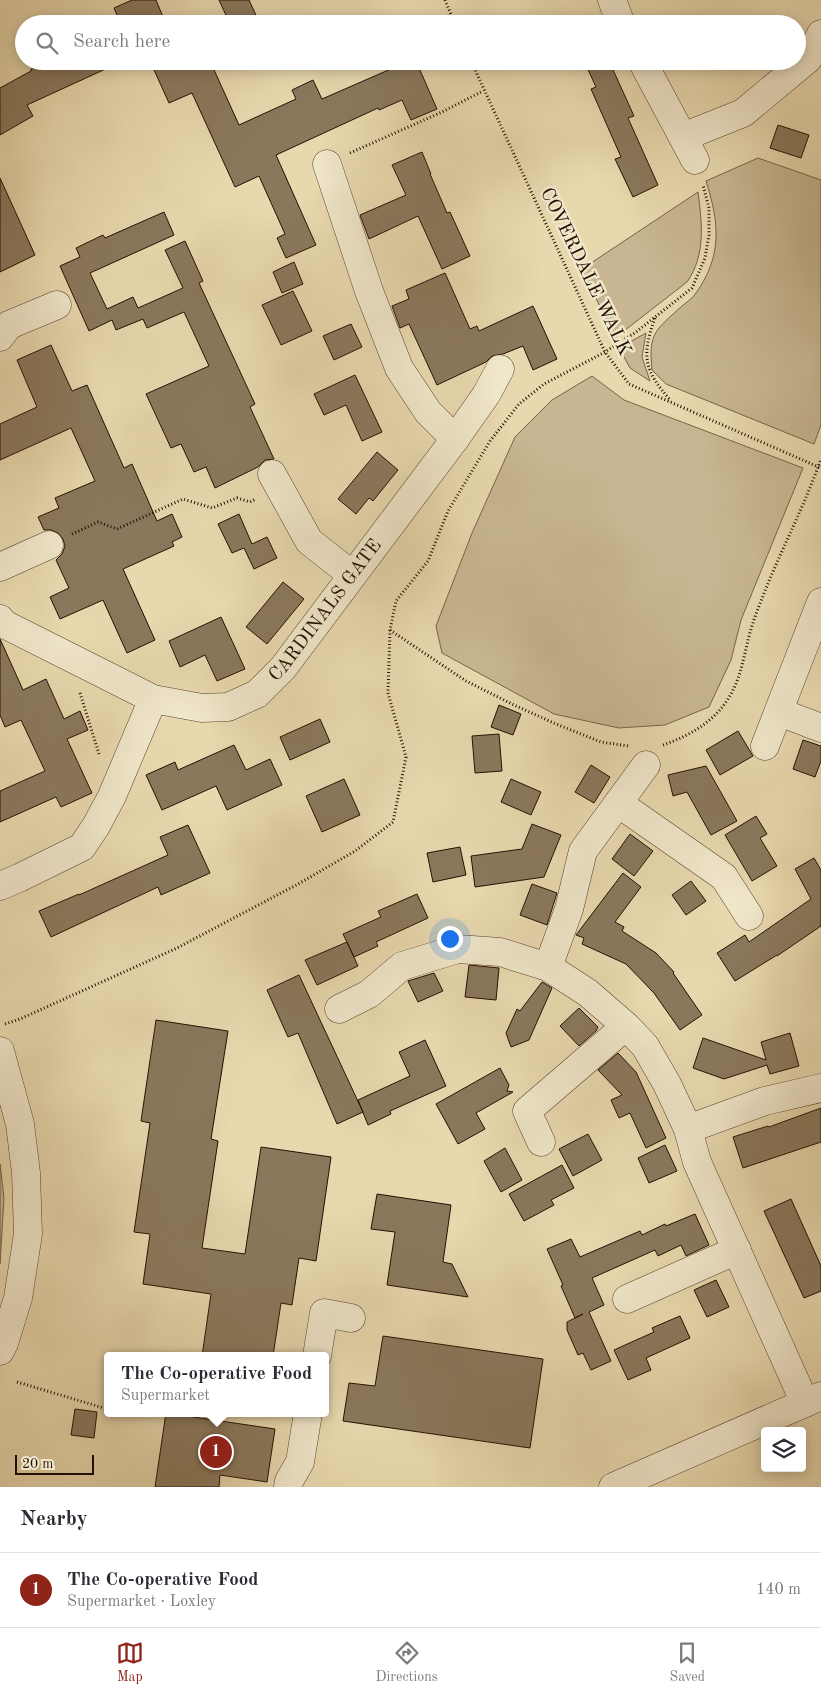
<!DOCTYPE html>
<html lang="en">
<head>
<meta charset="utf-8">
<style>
	body { margin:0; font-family:"Old Standard TT",serif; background:#f2f2f3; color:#2b2b33 }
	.controls { position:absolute; right:15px; bottom:15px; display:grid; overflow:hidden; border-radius:5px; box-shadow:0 2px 12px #0003 }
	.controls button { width:45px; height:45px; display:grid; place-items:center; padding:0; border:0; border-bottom:1px solid #e1e1e2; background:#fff; color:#2b2b33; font:25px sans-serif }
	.scale { position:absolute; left:15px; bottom:12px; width:79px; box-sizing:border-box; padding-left:5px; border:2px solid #241003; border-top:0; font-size:14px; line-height:18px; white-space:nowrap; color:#241003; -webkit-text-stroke:4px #f0e6ca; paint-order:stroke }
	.you { position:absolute; left:449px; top:938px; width:18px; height:18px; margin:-12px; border:4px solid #fff; border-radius:50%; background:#1a73e8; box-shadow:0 0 0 8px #1a73e833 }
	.badge { display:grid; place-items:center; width:32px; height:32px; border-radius:50%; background:#8f2418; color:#fff; font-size:16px; font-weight:700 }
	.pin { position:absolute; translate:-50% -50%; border:2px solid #fff; box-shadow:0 1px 5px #0006 }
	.popup { position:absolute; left:104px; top:1352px; width:225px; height:65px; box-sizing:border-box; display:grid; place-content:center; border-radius:5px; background:#fff; filter:drop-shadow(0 1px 4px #0005); font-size:16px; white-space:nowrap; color:#7c7c81 }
	.popup b { font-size:19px; color:#2b2b33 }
	.popup::after { content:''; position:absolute; left:50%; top:100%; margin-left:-10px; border:10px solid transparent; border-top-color:#fff }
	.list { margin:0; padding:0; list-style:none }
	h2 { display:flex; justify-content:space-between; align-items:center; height:65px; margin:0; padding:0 20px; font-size:21px }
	h2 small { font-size:16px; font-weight:400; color:#7c7c81 }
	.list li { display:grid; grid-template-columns:32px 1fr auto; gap:15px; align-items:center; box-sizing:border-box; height:75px; padding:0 20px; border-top:1px solid #e1e1e2 }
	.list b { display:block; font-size:19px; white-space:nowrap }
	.list p { margin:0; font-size:16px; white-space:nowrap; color:#7c7c81 }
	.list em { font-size:16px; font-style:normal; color:#7c7c81 }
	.icon { flex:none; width:28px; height:28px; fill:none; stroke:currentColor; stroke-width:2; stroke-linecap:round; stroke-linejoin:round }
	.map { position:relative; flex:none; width:821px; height:1487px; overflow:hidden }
	.search { position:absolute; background:#fff; box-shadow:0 2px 12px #0003; left:15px; right:15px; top:15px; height:55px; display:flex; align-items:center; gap:12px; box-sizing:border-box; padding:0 18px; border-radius:28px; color:#7c7c81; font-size:19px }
	.sheet { height:140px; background:#fff }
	nav { display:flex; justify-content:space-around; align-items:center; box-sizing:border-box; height:70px; border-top:1px solid #e1e1e2; background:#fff; font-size:14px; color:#7c7c81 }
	nav a { display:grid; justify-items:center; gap:2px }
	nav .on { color:#8f2418 }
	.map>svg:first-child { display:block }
</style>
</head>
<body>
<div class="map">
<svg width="821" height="1487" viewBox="0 0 821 1487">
	<rect width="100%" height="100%" fill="#e8d8ae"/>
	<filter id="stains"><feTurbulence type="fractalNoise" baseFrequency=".004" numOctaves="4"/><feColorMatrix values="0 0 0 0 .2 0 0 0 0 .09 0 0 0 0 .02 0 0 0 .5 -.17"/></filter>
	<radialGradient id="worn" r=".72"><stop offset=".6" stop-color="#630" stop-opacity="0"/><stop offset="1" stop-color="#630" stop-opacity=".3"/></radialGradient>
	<!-- green -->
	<path fill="#c7b691" stroke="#76634a" d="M758,158l63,22v245l-7,19 -148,-60 -14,-14c-4,-38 4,-40 30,-64 5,-4 11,-8 14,-13 27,-38 23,-71 10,-112z
		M698,192c4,31 8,63 -11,90l-72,56 -33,-69z
		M646,333l-4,24 8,24 -20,-13 -11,-20z
		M592,376l32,24 179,68 -62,152 -10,40 -22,47 -44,18 -46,3 -65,-14 -112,-61 -6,-27 36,-93 43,-96 37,-37z
		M0,1164l4,34 -4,66z"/>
	<!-- building -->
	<path fill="#8a785c" stroke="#241003" d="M132,0h24l10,24h-45l-7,-16z
		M219,0h30l11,24h-30z
		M49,61h74l-96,44 6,11 -33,19v-47l31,-17v-2z
		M150,61h60l29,64 57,-26 -4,-9 21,-10 9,19 87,-38h7l21,48 -26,11 -9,-20 -23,10 -1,-2 -102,47 40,90 -30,13 -9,-20 8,-4 -26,-58 -24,11 -43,-94 -23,10z
		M584,61h25l25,55 -6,2 30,67 -25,12 -18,-38 6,-2 -30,-68 5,-2z
		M778,125l31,10 -8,23 -31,-10z
		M422,152l9,22h-1l17,39 3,-1 20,44 -28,13 -24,-53 -49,23 -9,-24 46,-20 -14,-30z
		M0,178l35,77 -35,17z
		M164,212l10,23 -84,38 17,36 26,-12 5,11 45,-20 -18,-38 20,-9 18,40 -4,2 56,121 -5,3 24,52 -9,1 -7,7 -43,21 -9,-21 -12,5 -13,-28 -10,4 -25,-54 63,-28 -25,-54 -37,16 -4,-9 -27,11 -4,-10 -23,11 -29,-65 20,-9 -4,-9 27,-13 2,3z
		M294,262l9,22 -21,9 -9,-21z
		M445,273l25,56 7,-3 2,5 54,-25 24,53 -24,11 -10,-24 -20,8 -11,2 -6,6 -49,23 -28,-61 -9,4 -8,-22 17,-7 -3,-9z
		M293,291l19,40 -31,14 -19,-40z
		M351,324l11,23 -28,13 -11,-24z
		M51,345l21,46 15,-6 37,83 8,-4 25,57 15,-7 10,23 -10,5 2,4 -51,23 32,71 -28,13 -24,-53 -43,19 -10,-22 19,-9 -13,-28 6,-6 3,-8 -2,-7 -5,-6 -7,-3h-7l-6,-13 21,-9 -4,-10 40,-17 -24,-53 -71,32v-36l37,-17 -20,-47z
		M355,375l27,57 -20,9 -16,-36 -22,10 -10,-21z
		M377,452l21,18 -25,31 -4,-3 -13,16 -18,-15z
		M239,514l13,30 15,-7 10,21 -23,11 -10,-21 -12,5 -14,-29z
		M283,582l21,17 -37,45 -21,-17z
		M221,617l24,52 -28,12 -12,-26 -25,12 -11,-26z
		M0,639l23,51 23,-11 18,40 16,-8 8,19 -21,9 25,54 -31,14 -5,-10 -56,25v-31l45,-20 -24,-51 -16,7 -5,-12z
		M499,705l22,9 -8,21 -22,-8z
		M320,719l10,23 -40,18 -10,-23z
		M738,731l15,25 -33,19 -14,-25z
		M499,734l3,37 -27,2 -3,-37z
		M803,740l18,6v15l-6,16 -22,-8z
		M234,745l12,25 24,-11 12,26 -55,25 -11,-24 -54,24 -16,-35 29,-13 3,8z
		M591,765l19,12 -16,26 -19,-11z
		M706,766l31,55 -26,14 -24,-43 -14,4 -5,-21z
		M344,779l16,36 -38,17 -16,-36z
		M511,779l30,13 -10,23 -30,-13z
		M756,816l11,18 -7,4 17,28 -25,15 -27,-46z
		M532,824l29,11 -17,42 -69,10 -4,-31 51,-7z
		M188,825l22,48 -49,22 -3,-8 -107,50 -12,-26 40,-17v1l89,-40 -8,-18z
		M630,834l23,17 -19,25 -22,-17z
		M460,847l6,28 -33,7 -6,-29z
		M814,858l7,12v56l-44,30v-1l-42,26 -18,-28 28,-18 4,7 62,-43 -16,-30z
		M623,873l18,14 -26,35 9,5 -2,4 34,22 18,19 -1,1 29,42 -22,15 -26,-37 -28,-29 -44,-20 2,-6 -8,-3z
		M691,881l15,20 -20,14 -14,-20z
		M532,884l25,9 -10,32 -27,-10z
		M417,894l11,24 -52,24 2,4 -24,11 -11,-23 38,-17 -3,-6z
		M347,942l11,24 -41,19 -12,-25z
		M469,965l30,3 -3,32 -31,-3z
		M434,973l9,18 -25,11 -10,-21z
		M299,975l64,137 -26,12 -39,-91 -10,4 -21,-47z
		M542,982l10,6 -23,52 -18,7 -5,-14 11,-24 3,2z
		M579,1008l19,19 -2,4 -17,15 -19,-20z
		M156,1020l72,11 -17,108 7,2 -16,107 43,6 16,-107 70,10 -15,104 -17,-3 -7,47 -11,-2 -8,53h-71l9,-62 -68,-10 7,-50 -16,-2 16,-109 -9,-2z
		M790,1033l9,33 -29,8 -3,-9 -43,14 -31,-11 10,-30 63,22 -5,-18z
		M425,1040l21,46 -56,25 1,3 -23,11 -10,-25 52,-24 -11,-24z
		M618,1053l18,19 30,66 -20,10 -16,-35 -11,5 -8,-18 11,-5 -24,-25z
		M500,1068l9,17 -2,6 6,1 -37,21 9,16 -27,15 -22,-40z
		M821,1108v34l-78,26 -10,-31 35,-11 1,1z
		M588,1134l14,26 -29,16 -14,-27z
		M665,1145l12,26 -28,12 -11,-25z
		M505,1148l17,32 -21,12 -17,-31z
		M562,1165l12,23 -23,12 3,5 -30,16 -15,-27z
		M377,1194l74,11 -8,57 9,2 16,33 -81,-12 8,-53 -24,-3z
		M791,1199l30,67v25l-17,7 -40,-87z
		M695,1214l14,31 -23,11 -5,-11 -23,11 -3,-6 -63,28 12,27 -15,7 22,49 -20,9 -8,-17 -5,2 -11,-25v-8l16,-8 -8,4 -14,-32 2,-1 -16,-36 24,-10 9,18 60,-26 2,4 23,-11 1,2z
		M716,1280l13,27 -22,10 -13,-27z
		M680,1316l10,22 -44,20 5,12 -23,10 -14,-30 40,-18 -2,-4z
		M383,1336l160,23 -13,89 -187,-27 6,-38 26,3z
		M75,1409l22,3 -3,26 -23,-3z
		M166,1413l109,16 -8,53 -47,-7 -1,12h-64z"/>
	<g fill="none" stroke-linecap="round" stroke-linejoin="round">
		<!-- minor casing -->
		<g stroke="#55422e" stroke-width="29">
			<g id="minor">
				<path d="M612,0l9,24"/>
				<path d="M642,61l53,99"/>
				<path d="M683,137l60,-24 65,-54 13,-25"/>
				<path d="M327,164l42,127 30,77 29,44 27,27"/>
				<path d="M0,337l9,-12 48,-20"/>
				<path d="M272,474l37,67 43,34"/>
				<path d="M0,567l49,-22"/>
				<path id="s1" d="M0,619l4,5 149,75 49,9 26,-1 29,-13 26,-26 172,-229 31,-44 14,-26"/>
				<path d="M779,712l42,16"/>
				<path d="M765,746l56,-144"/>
				<path d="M618,803l106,74 25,39"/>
				<path d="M0,886l19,-8 63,-31 14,-21 16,-30 41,-97"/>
				<path d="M548,967l21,-58 14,-58 63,-86"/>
				<path d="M339,1009l30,-15 33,-28 56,-17 42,3 48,15 40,26 38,33 19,20 22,38 21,45 9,33 108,241"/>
				<path d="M0,1051l20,73 6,49 2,61 -10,64 -14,45 -4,8"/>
				<path d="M688,1129l77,-28 56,-13"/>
				<path d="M541,1142l-14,-31 99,-85"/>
				<path d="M627,1299l110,-49"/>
				<path d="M317,1356l7,-43 27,5"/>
				<path d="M288,1487l1,-6 11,-19 8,-49"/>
				<path d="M613,1487l208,-91"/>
			</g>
		</g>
		<!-- path -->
		<path stroke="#241003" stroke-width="3" stroke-dasharray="1 2.5" stroke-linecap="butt" d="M445,0l10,24
			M471,61l134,291 24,32 192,84
			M350,153l92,-41 41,-21
			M655,318c-14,39 -11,52 16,83
			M72,534l26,-12 19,7 66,-30 29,9 25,-10 13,4 6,-3
			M390,630l76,51 48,24 42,19 45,18 27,4
			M80,693l19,61
			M663,745c29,-10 56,-26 70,-55 11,-21 13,-50 22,-73 19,-54 47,-104 66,-158
			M5,1024l15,-5 157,-71 123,-65 55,-32 38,-29 13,-65 -18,-64 2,-63 6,-29 32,-40 20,-50 42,-70 29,-37 25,-20 61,-32 31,-20 56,-44 13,-30 4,-23v-27l-6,-23
			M17,1382l90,27"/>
		<!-- minor -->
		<use href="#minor" stroke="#f0e6ca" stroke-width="28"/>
	</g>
	<g text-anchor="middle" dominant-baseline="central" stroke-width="5" stroke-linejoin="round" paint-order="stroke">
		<!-- street labels -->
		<g font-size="19" fill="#241003" stroke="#f0e6ca">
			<text transform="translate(585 272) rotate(64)">COVERDALE WALK</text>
			<text stroke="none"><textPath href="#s1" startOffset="389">CARDINALS GATE</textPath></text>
		</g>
	</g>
	<rect width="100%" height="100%" filter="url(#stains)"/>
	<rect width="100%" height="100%" fill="url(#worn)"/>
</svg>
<div class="controls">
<button><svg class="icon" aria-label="layers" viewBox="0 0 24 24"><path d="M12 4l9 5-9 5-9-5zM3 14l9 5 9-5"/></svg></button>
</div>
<div class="scale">20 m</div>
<div class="you"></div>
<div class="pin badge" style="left:216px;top:1452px">1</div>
<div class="popup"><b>The Co-operative Food</b>Supermarket</div>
<div class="search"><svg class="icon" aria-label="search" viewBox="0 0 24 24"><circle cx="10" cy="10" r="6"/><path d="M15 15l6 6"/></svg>Search here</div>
</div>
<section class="sheet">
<h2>Nearby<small></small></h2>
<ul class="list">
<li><span class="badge">1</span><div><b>The Co-operative Food</b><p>Supermarket · Loxley</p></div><em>140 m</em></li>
</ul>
</section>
<nav>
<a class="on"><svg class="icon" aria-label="map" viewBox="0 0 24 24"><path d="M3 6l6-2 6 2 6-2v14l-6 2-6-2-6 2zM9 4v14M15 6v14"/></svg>Map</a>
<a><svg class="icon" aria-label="directions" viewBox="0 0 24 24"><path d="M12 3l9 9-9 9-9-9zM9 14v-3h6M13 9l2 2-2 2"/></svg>Directions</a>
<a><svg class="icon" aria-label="saved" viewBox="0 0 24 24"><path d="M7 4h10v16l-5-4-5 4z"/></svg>Saved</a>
</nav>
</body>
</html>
